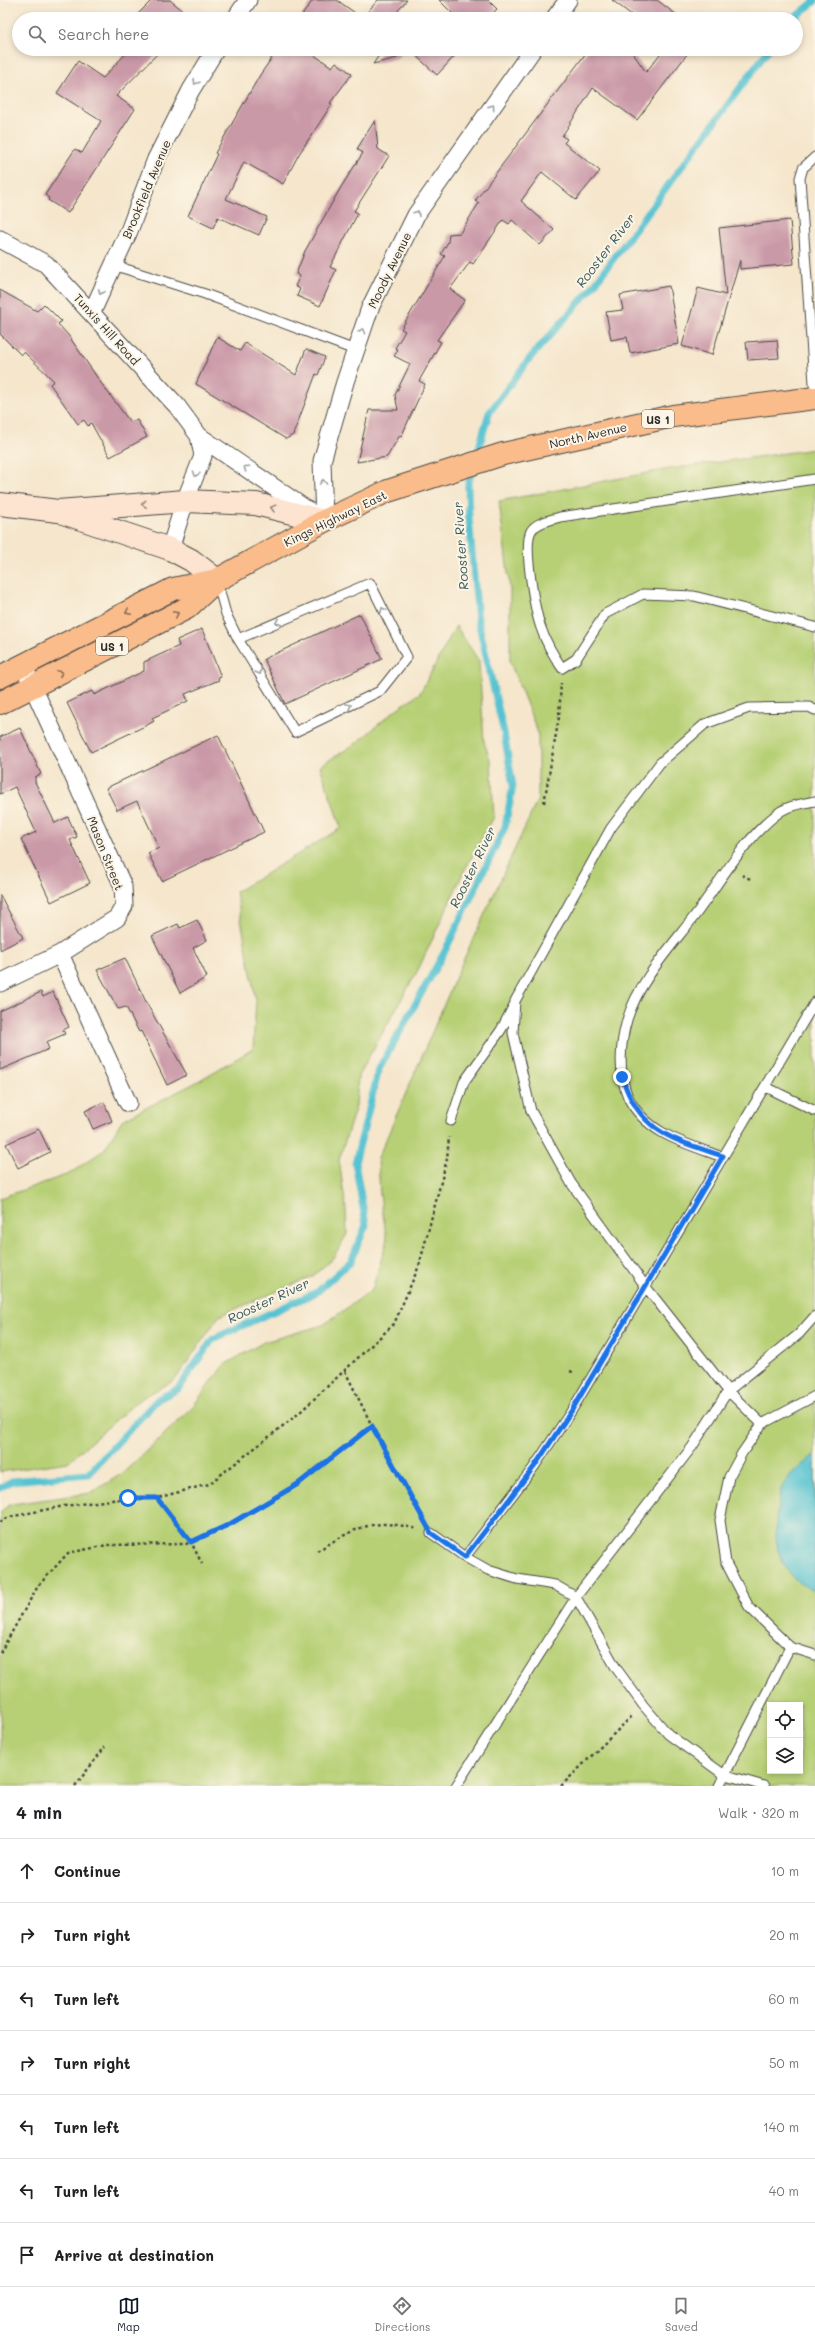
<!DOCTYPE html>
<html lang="en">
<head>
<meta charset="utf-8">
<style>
	body { margin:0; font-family:Mali,sans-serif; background:#f2f2f2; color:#202124 }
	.controls { position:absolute; right:12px; bottom:12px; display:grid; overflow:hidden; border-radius:0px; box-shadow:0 2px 6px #0003 }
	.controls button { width:36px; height:36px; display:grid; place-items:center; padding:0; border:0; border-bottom:1px solid #e0e0e0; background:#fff; color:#202124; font:20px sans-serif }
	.stop { position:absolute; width:12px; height:12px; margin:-9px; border:3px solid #1a73e8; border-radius:50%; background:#fff }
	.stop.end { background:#1a73e8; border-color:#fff; box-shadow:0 1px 4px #0008 }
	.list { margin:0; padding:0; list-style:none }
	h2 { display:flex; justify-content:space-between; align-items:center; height:52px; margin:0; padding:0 16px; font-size:17px }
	h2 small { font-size:13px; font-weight:400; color:#757577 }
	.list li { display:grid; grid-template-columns:26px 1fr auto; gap:12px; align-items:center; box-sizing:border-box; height:64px; padding:0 16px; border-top:1px solid #e0e0e0 }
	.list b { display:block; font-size:15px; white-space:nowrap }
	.list em { font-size:13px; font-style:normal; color:#757577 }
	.icon { flex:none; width:22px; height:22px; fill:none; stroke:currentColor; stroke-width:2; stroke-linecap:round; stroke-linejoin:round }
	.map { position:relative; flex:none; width:815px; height:1786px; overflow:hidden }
	.search { position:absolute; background:#fff; box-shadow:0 2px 6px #0003; left:12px; right:12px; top:12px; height:44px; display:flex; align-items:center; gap:10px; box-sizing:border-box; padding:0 14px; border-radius:22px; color:#757577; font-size:15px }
	.sheet { height:500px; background:#fff }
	nav { display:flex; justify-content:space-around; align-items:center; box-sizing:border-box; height:56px; border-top:1px solid #e0e0e0; background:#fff; font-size:11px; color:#757577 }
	nav a { display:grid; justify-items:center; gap:2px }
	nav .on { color:#111827 }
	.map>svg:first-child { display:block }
</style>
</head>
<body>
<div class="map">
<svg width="815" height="1786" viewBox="0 0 815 1786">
	<rect width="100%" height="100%" fill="#fcf5e5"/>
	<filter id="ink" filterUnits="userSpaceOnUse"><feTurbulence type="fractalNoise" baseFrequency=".025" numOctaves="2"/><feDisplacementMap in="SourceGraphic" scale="8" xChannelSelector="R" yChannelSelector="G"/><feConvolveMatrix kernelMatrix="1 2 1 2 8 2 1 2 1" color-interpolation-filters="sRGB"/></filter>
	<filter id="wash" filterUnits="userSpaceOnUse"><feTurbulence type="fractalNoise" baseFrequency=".012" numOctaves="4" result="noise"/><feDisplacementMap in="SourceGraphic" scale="16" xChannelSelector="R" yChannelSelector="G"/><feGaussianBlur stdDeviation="0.9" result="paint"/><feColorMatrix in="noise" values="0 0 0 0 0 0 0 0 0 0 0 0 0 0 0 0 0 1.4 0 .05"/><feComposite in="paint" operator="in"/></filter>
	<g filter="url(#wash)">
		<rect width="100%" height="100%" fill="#f5e6cc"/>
		<!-- green -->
		<path fill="#b7d076" stroke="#717e50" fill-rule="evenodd" d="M815,449v1337h-815v-275l12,-7 79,-11 32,-20 68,-64 33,-44 40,-23 59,-17 49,-35 15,-50 -7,-45 -2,-37 83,-193 77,-166v-66l-28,-71v-72l-11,-89 170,-32zM770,1705h30v66h-30z
			M456,626l23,35 5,81 7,20 3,55 -30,54 -46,99 -60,106 -2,30 -17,54 7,49 1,25 -14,24 -20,18 -94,40 -44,64 -35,19 -72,63 -68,10v-274l69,-24 35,-24 18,-30 71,-36 60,-35 3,-48 -20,-109 105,-64 -21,-62 38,-24 36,-31 26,-18z"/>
		<!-- water -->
		<path fill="#57c3d2" stroke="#41777e" d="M815,1454v137c-36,-14 -44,-49 -37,-84 1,-5 1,-13 3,-18 7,-14 23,-25 34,-35z"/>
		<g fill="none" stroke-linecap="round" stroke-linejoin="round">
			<!-- stream -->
			<path stroke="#57c3d2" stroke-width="7" d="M793,19l22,-18
				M0,1488l12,-7 76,-7 70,-75 20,-10 35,-50 104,-47 34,-31 15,-36 -11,-62 24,-94 66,-118 60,-124 8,-41 -9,-53 -26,-112 -9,-103 -1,-33 21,-72 41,-55 61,-69 178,-240"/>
		</g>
		<g id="blocks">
			<!-- building -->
			<path fill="#ca99a8" d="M152,0h18l23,19h-60z
				M313,0h24l25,18 16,-18h29l-16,19h-92z
				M439,0h49l9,9 -10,10h-29z
				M612,0h45l25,19h-45z
				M130,49h32l-46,47 19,13 -67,104 -20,-13 1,-2 -4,-3 30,-46 7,4 19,-32 -44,-28 21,-32 25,17z
				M278,49h27l27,18 4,-5 16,12 -22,29 2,1 -33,50 -16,30 -39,-22 -18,37 41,18 -8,18 -41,-18 -5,11 -25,-12 29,-62 -2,-1 45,-78z
				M380,49h26l-9,9 -24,6 9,-13z
				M409,49h52l-24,26z
				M589,49h41l16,23 18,-23h27l-54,71 -44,-32 -31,48 5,3 -3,4 36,28 -24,29 -34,-28 -21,29 33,29 -14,15 -28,-25 -3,4 -6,-4 -30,44 -3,-2 -20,27 15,11 -28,40 4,2 -22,39 6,3 -24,53 -1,-2 -13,22 -30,5 12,-52h29l-3,-15 15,-31 -16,-8 4,-6 -3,-2 10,-17 -4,-2 44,-73 -4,-2 7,-12 1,-8 11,-1 19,-30 -4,-2z
				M375,120l3,29 11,7 -35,55 4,2 -28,54 6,3 -16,36 -23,-10 3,-7 -5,-3 5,-10 -4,-2 9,-23 36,-64 22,-34 -6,-4z
				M790,220l4,44 -54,5v-9l-28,95 -30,-9 16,-58 28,7 -7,-67z
				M669,286l10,58 -49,9 -3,-16 -16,3 -5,-28 17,-2 -3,-15z
				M0,290l37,21 7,-7 17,17 -3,3 10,11 33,48 29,39 7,-2 10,17 -37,20 -19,-34 -3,3 -4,-6 -6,4 -28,-40 4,-3 -30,-29 -3,3 -21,-21z
				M217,337l23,14 5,-8 51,32 10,-26 19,8 -7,18 -2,-1 -23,61 -7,4 -90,-55z
				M777,340l2,18 -31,2 -2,-18z
				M360,614l22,45 -97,45 -21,-45z
				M202,629l19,48 -3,1 1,2 -34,14 3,7 -36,17 2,3 -7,4 -56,27 -24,-49 25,-12 2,4 50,-24v-9l35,-16 -2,-6z
				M20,728l21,46 -6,3v5l20,41 13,-6 9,20 -7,3 20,43 -39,19 -30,-63 15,-7 -21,-45 -15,7v-57z
				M218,735l46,97 -102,49 -14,-28 11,-5 -22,-47 -20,9 -11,-22z
				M0,895l23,43 -23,12z
				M197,920l10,20 -14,8 14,29 -27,16 -28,-57 26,-12 2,4z
				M125,958l22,46 40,71 -20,10 -26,-54 -2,1 -13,-25 -8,2 -21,-39z
				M41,992l2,5 10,-5 16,35 -6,3 2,4 -19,8 3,7 -49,21v-59z
				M104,1102l8,19 -19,8 -8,-18z
				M39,1129l11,23 -32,16 -12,-24z"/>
		</g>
	</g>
	<g filter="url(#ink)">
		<use href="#blocks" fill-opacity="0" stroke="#494743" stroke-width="1"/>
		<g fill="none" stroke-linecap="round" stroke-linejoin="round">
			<!-- lane casing -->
			<g stroke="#494743" stroke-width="11">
				<path id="lane" d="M113,265l92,29 150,56
					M815,398l-15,-220 3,-10 12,-11
					M815,479l-255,38c-9,3 -24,5 -29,14 -8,15 4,80 10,97 5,15 12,27 21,40l14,-9 29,-45 38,-20 51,2 121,31
					M217,581l9,33 12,25 57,93 85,-41 27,-34 -37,-74 -132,56
					M815,710l-6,-3 -60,1 -44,16 -45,39 -49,65 -96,173 -2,32 18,78 40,72 75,104 82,104 71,-57 16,-18
					M815,801c-11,2 -25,4 -34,10 -35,25 -60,69 -85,103 -24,32 -57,66 -69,106 -7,24 -9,54 1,77 18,37 59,47 95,60l92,-155
					M766,1087l49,24
					M451,1121l13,-39 37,-52 13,-25
					M723,1157l-151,253 -38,57 -69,90 23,13 29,9 38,6 21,12 40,71 27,37 25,29 55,40 41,12
					M815,1396l-53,28 -20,29 -13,24 -9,43 6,43 23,44 41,40 25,8
					M431,1533l34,24
					M456,1786l120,-189 116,-150 36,-56 34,33
					M719,1786l71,-139"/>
			</g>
			<!-- street casing -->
			<g stroke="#494743" stroke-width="19">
				<path id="street" d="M235,19l13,-19
					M554,19l14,-19
					M0,239l46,25 131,142 22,30 117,80
					M92,312l37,-81 27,-72 35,-69 25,-41
					M324,521l-2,-60 23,-79 25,-74 46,-93 117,-166
					M170,549l15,-48 18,-45 -4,-20
					M23,665l100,221 1,20 -7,12 -57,36 68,149
					M0,983l60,-29"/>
			</g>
			<!-- secondary casing -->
			<g stroke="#494743" stroke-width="24">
				<path id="secondary" d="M0,504l58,7 127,-10 71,3 68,17
					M66,514l104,35 21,11 26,20"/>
			</g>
			<!-- primary casing -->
			<g stroke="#494743" stroke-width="24">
				<path id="primary" d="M0,677l173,-88 44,-9
					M0,703l187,-95 30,-28 107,-59 64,-30 115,-37 170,-38 142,-18"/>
			</g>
			<!-- path -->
			<path stroke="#494743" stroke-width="2.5" stroke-dasharray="3 3" stroke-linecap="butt" d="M544,803l15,-86 2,-34
				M742,875l8,4
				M345,1371l27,55 52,95
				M570,1371l5,2
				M157,1498l34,44 11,22
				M0,1522l9,-5 55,-11 64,-8h29l52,-14 89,-70 96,-90 25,-58 28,-107 2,-22
				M317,1551c39,-23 54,-34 100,-22
				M0,1653l38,-67 30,-33 40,-8 78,-1 44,-20 68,-40 74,-58
				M75,1786l30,-39
				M561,1786l71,-70"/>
			<!-- lane -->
			<use href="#lane" stroke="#fff" stroke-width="9"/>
			<!-- street -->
			<use href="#street" stroke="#fff" stroke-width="17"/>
			<!-- secondary -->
			<use href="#secondary" stroke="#fde4d1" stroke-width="22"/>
			<!-- primary -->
			<use href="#primary" stroke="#fabc8b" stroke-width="22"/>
		</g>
		<!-- one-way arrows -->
		<defs><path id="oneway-chevron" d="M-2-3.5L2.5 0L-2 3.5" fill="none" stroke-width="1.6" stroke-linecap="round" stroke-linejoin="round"/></defs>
		<g stroke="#a0a0a0">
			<use href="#oneway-chevron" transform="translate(196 82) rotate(122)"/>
			<use href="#oneway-chevron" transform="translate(492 107) rotate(-55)"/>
			<use href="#oneway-chevron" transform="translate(417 213) rotate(-58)"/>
			<use href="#oneway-chevron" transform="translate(101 292) rotate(115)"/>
			<use href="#oneway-chevron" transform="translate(362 331) rotate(-71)"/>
			<use href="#oneway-chevron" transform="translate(246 468) rotate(-146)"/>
			<use href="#oneway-chevron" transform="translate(196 474) rotate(109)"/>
			<use href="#oneway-chevron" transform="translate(323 482) rotate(-92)"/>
			<use href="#oneway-chevron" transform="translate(383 610) rotate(-116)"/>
			<use href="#oneway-chevron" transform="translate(278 622) rotate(157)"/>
			<use href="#oneway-chevron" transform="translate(259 672) rotate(59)"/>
			<use href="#oneway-chevron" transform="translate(349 706) rotate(-25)"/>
		</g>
		<g stroke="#94887e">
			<use href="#oneway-chevron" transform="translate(144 504) rotate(175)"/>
			<use href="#oneway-chevron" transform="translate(273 508) rotate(-165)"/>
		</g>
		<g stroke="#886c56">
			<use href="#oneway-chevron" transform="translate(128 612) rotate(153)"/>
			<use href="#oneway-chevron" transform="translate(176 614) rotate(-27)"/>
			<use href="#oneway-chevron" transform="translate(60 673) rotate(-27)"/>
		</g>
	</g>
	<g fill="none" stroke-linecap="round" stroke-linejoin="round" filter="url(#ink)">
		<!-- route -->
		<path stroke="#1a73e8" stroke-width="5" d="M128,1498h29l34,44 39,-18 68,-40 74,-58 59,107 34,24 69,-90 38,-57 151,-254c-51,-17 -83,-23 -101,-79"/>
	</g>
	<g text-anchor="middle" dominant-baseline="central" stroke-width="4" stroke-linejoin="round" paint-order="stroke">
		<!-- shield labels -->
		<g fill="#fcf5e5" stroke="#6a6863" stroke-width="1">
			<rect x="642" y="410" width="32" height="18" rx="3"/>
			<rect x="96" y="637" width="32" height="18" rx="3"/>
		</g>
		<g font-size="11" font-weight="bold" fill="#2b2b2b">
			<text x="658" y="419">US 1</text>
			<text x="112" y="646">US 1</text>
		</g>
		<!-- street labels -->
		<g font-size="12" fill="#2b2b2b" stroke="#fcf5e5">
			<text transform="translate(146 189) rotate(-67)">Brookfield Avenue</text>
			<text transform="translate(389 270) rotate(-64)">Moody Avenue</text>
			<text transform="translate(107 329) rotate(48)">Tunxis Hill Road</text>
			<text transform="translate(588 435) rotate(-13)">North Avenue</text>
			<text transform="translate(335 518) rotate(-26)">Kings Highway East</text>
			<text transform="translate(106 853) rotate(68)">Mason Street</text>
		</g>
		<!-- water labels -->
		<g font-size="13" font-style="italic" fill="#38595d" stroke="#fcf5e5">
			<text transform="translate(605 250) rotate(-53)">Rooster River</text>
			<text transform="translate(460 546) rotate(-94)">Rooster River</text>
			<text transform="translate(472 867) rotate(-64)">Rooster River</text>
			<text transform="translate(268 1300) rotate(-25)">Rooster River</text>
		</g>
	</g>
</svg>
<div class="controls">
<button><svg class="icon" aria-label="locate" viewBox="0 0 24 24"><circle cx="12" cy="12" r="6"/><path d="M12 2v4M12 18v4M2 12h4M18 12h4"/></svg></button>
<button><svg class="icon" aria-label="layers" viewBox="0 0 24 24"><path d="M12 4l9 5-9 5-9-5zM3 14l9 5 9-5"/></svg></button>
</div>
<div class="stop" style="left:128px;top:1498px"></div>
<div class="stop end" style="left:622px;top:1077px"></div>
<div class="search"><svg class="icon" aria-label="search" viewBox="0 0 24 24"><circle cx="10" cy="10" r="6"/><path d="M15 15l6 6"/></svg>Search here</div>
</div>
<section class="sheet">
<h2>4 min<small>Walk · 320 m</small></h2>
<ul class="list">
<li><svg class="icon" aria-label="ahead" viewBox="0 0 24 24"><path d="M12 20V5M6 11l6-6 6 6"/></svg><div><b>Continue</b></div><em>10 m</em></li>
<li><svg class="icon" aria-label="right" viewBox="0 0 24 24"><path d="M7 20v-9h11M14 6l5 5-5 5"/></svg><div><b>Turn right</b></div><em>20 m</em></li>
<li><svg class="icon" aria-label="left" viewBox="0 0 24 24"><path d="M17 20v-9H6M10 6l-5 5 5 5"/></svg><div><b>Turn left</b></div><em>60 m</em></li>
<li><svg class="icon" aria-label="right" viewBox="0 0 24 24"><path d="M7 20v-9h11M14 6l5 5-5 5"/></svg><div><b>Turn right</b></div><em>50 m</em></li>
<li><svg class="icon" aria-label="left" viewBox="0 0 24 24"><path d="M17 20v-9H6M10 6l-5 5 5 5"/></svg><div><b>Turn left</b></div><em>140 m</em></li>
<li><svg class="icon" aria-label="left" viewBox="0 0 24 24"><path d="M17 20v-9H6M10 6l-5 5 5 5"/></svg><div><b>Turn left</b></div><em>40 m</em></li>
<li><svg class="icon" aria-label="arrive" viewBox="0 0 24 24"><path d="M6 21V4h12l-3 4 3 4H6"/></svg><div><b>Arrive at destination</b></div></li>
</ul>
</section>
<nav>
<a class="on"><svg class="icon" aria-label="map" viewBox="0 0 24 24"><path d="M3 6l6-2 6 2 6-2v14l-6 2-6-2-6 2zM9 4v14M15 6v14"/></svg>Map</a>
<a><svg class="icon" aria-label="directions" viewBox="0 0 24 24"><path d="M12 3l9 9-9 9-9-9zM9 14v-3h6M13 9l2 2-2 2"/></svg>Directions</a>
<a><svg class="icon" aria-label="saved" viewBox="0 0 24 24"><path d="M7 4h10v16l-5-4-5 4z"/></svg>Saved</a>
</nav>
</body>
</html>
